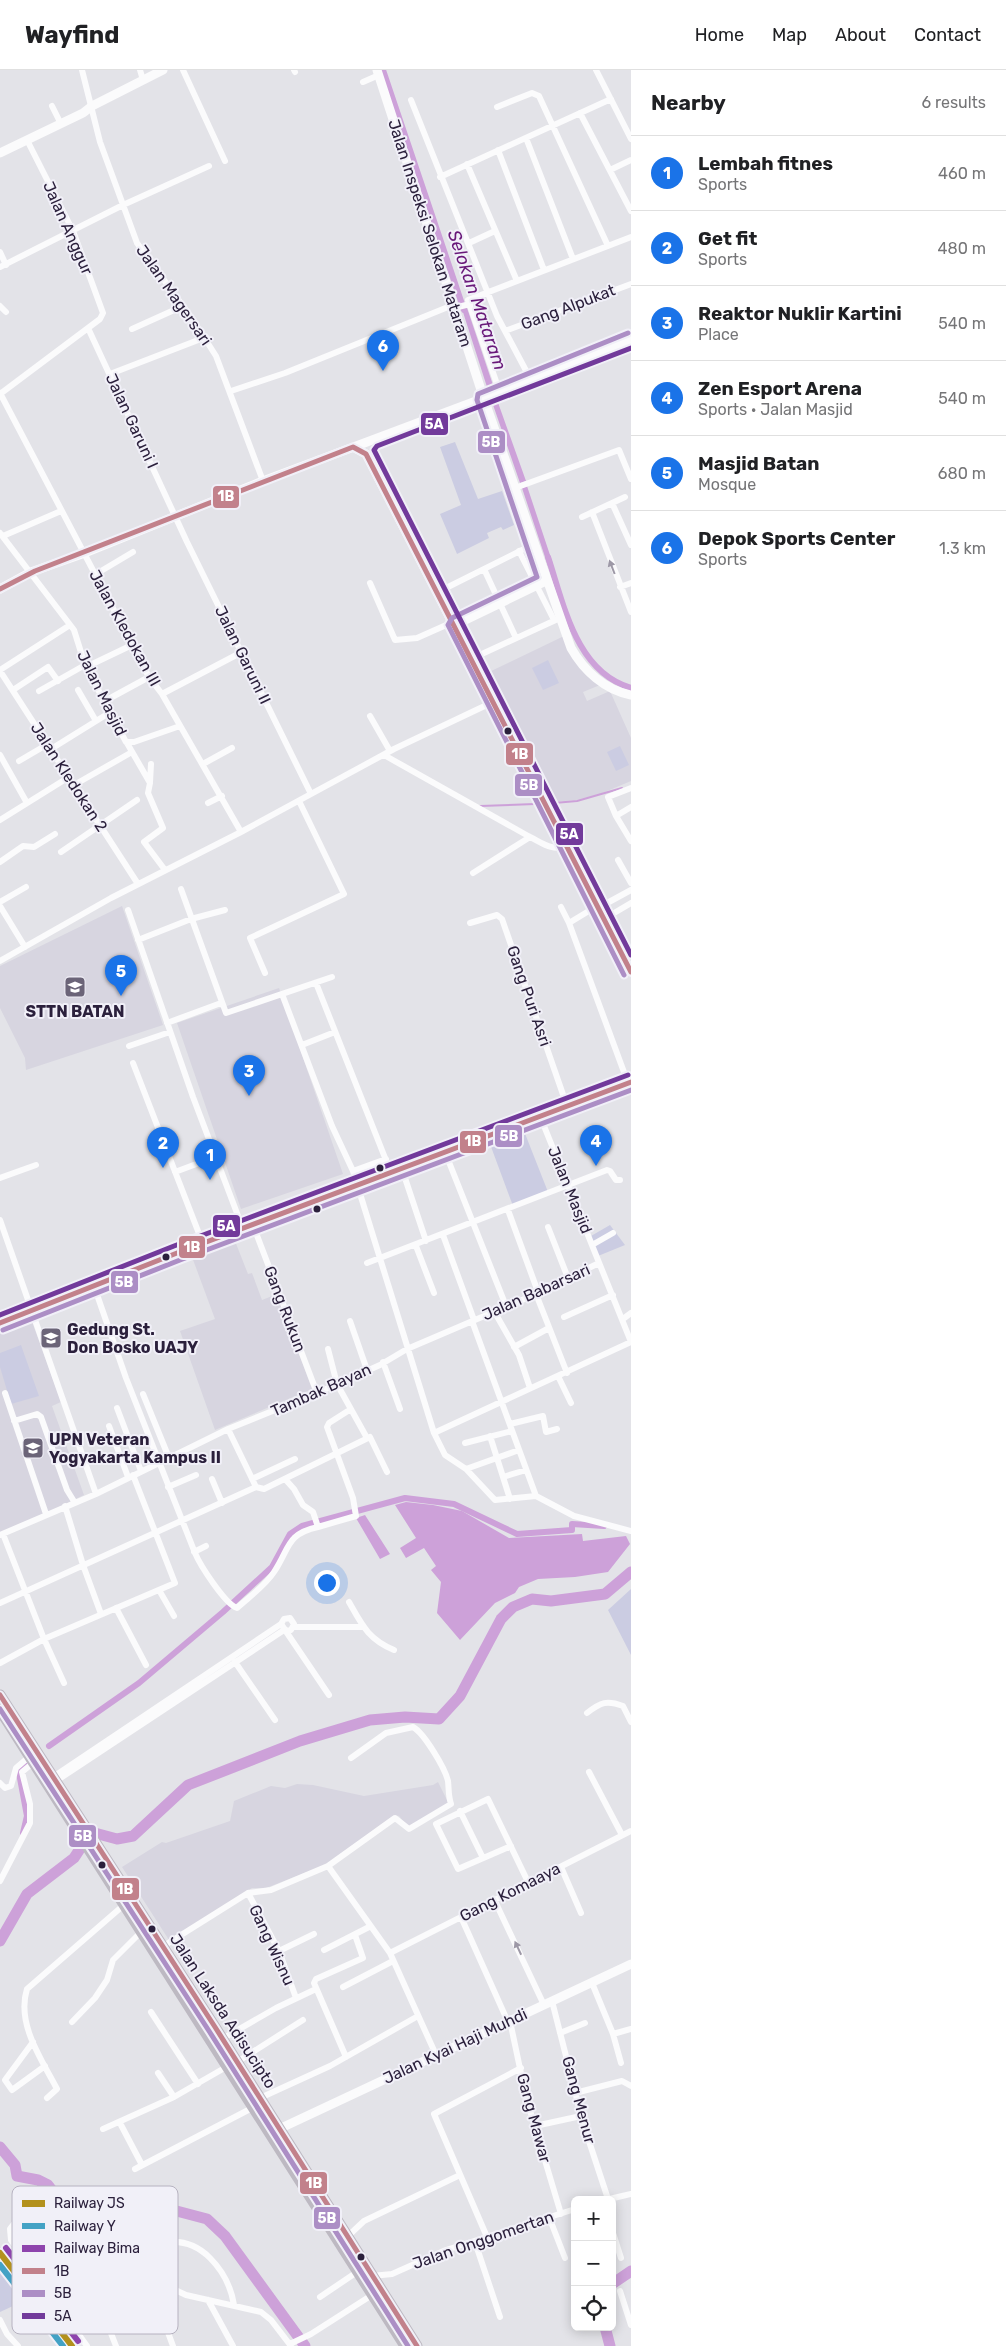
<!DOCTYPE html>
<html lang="en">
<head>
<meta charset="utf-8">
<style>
	body { margin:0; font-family:Rubik,sans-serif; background:#f6f6f6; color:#202124 }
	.controls { position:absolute; right:15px; bottom:15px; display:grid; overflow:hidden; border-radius:8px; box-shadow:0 2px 12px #0003 }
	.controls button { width:45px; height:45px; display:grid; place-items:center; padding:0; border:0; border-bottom:1px solid #e0e0e0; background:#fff; color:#202124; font:25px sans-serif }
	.you { position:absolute; left:326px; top:1512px; width:18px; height:18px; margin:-12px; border:4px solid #fff; border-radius:50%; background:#1a73e8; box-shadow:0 0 0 8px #1a73e833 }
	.badge { display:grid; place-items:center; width:32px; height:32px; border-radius:50%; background:#1a73e8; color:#fff; font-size:16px; font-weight:700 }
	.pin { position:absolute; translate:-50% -41px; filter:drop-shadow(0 1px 2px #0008) }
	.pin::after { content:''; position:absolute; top:26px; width:18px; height:15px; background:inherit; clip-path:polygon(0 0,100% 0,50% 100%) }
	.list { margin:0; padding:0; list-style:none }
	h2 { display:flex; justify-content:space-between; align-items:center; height:65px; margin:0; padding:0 20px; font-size:21px }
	h2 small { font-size:16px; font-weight:400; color:#757577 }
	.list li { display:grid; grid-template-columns:32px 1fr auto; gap:15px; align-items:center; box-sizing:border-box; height:75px; padding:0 20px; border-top:1px solid #e0e0e0 }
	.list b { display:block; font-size:19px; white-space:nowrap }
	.list p { margin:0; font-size:16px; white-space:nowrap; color:#757577 }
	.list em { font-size:16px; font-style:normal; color:#757577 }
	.icon { flex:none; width:28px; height:28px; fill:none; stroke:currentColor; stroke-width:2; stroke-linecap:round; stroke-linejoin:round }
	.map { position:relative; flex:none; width:631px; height:2276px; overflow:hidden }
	header { display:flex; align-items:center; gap:30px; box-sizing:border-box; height:70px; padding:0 25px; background:#fff; border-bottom:1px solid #e0e0e0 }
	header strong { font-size:24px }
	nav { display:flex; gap:28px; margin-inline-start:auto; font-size:18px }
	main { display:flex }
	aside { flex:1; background:#fff }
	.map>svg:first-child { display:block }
</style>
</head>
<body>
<header>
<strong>Wayfind</strong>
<nav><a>Home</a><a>Map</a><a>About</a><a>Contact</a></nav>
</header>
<main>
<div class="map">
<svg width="631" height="2276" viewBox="0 0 631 2276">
	<rect width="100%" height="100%" fill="#e3e3e8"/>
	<!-- built -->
	<path fill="#d7d5e0" d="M564,566l36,49 -17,7 4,9 23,-10 21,47v43l-31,13 -24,6 -24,2 -65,-129z
		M122,836l41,119 -137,45 -1,-12 -25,-50v-42z
		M279,918l64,186 -102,35 -64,-186z
		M235,1171l13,33 4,-1 10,27 15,-6 35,95 -97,41 -35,-99 35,-12 -23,-62z
		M30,1246l31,86 -9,4 32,89 -84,40v-207z
		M438,1712l11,22 -41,23 -9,-11 -5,-1 -69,50 -59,23h-14l-83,52 -47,-73 40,-25 4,1 64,-22 4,-20 37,-15 14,2 12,-4 16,1 51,11 69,-11z
		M0,2180l74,96h-13l-61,-79z"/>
	<!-- green -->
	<path fill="#cbcce2" d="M455,372l23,57 24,-8 12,34 -11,5 -2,-3 -14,6 2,5 -32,16 -17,-40 21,-9 -21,-58z
		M548,590l11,23 -16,7 -11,-22z
		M620,676l9,19 -13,6 -9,-19z
		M524,1061l24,61 -35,14 -23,-62z
		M610,1155l15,20 -27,11 -7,-20z
		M21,1275l18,51 -28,8 -11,-37v-14z
		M631,1519v66l-23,-45z
		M0,2197l26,33 -26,12z"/>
	<!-- water -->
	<path fill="#cda1d9" d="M467,238l26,77 -6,2 -25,-78z
		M496,327l30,84 -6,2 -29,-84z
		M527,416l26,78 -5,2 -26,-78z
		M406,1432l27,3 29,6 47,27 73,-4 1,7 43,-5 4,8 -22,28 -33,5 -37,2 -19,8 -4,6 -20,10 -35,37 -23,-27 4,-31 -10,-12 5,-4 -12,-18 -18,10 -6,-10 16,-10 -21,-33z
		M365,1445l25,39 -10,5 -24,-41z"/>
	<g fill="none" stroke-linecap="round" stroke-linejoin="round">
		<!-- stream -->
		<path stroke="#cda1d9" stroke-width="2" d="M554,733l23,-2 45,-13
			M480,736l55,-2"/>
		<!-- canal -->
		<path stroke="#cda1d9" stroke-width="6" d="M383,0l81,240
			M548,487c16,48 28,115 83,131
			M49,1676l90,-63 84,-71 49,-45 18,-33 12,-8 103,-28 49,6 63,30 55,-4v-6l32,2
			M23,1763l4,-17 -8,-43 6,-8"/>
		<!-- river -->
		<path stroke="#cda1d9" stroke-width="11" d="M0,1871l27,-47 47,-36 17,-26 26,7 16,-3 55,-51 112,-44 70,-21 35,-3 34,2 21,-23 41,-77 12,-12 19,-8 19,2 54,-7 26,-22
			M0,2077l15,18 2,11 21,4 10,5 13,17 10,28 21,6 12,1 38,-10 11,-10 16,-8 38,10 18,17 80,110
			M612,2214l19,-13
			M605,2257l5,19"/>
		<!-- street -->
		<path stroke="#fbfbfc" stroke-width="6" d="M82,0l18,72 37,101 54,74 25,39 47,125
			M140,0l3,10
			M183,0l42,91
			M294,0l1,2
			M596,0l35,69
			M363,12l16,-7
			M411,30l86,216 34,64
			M52,36l9,18
			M497,37l35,-14 7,3 69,150
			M580,43l51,98
			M526,68l47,121
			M498,80l46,120
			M467,94l50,117
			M610,100l21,-10
			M440,107l171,-78
			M469,173l26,-12
			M0,182l6,13
			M0,197l123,-62 86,-39
			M0,236l6,6
			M454,238l16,-4
			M88,258l99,214 124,252
			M132,259l51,-23
			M505,261l126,-47
			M110,304l96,-37
			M499,320l-31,-90 163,-63
			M231,321l54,-18 168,-68
			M0,323l149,284 13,17 79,138
			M0,324l100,-75 3,-6 -30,-82 -46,-91
			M515,418l104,-38 12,29
			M612,433l19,42
			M592,442l39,100
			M582,447l43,-20
			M0,463l74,97 11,35 41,77h8l46,-16
			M3,466l58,-25
			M519,481l35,69
			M484,499l32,69
			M96,504l37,-22
			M370,513l25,57 22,-2 36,-16
			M620,517l11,-4
			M438,522l96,-48
			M471,589l89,-41
			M86,597l46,-22
			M0,600l70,-45
			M0,601l138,213
			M13,620l35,-23 10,14
			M78,620l18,31
			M39,621l46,-26
			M162,624l80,-42
			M103,632l46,-25
			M370,646l20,35
			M127,673l23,40 -2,10 15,35 -19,14 21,28
			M51,679l58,-36
			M0,685l27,48
			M384,685l146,82c11,5 23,15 35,9
			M19,691l29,-17
			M203,694l29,-16
			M150,712l1,-18
			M74,715l58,-33
			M208,733l14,-7
			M631,737l-15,9 15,25
			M616,746l-8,-19 23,-9
			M0,750l69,-43
			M61,782l76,-52
			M618,790l13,23
			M0,792l23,-16 11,1 21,-13
			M473,803l57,-36
			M181,819l45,124 106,-36
			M0,832l26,-15
			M0,836l25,41
			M561,837l8,16 59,160
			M598,838l33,-18
			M128,840l65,187 50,132
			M604,849l27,-16
			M470,853l27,-8 5,4 65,187
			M569,853l28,-17
			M138,870l53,-21 34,-9
			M0,891l111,-63 130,-66 153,-83 99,-47
			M265,903l-15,-35 94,-44 -45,-93
			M316,913l75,190
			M282,924l50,132 21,45 81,262 11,22 21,14 29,31 41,-4 38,20 57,15
			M167,953l54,-20
			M302,975l33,-13
			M129,976l41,-14
			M133,993l70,181
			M540,1046l91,226
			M445,1082l61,154
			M402,1099l24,72
			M353,1101l33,-12
			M175,1102l40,-15
			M0,1108l36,-13
			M508,1140l30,82
			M0,1150l96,274
			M253,1155l64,168
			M548,1157l20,51
			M443,1165l31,85
			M592,1175l21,-12
			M416,1176l18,47
			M367,1193l240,-93 3,1 6,9h4
			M94,1216l32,92 69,175c5,12 30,51 42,55 12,-11 28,-22 37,-36 16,-24 12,-38 44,-45
			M536,1224l31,79
			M494,1241l25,44 11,33
			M564,1247l49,-22
			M623,1249l8,-6
			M350,1251l17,49
			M472,1251l64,175
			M514,1277l35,-19
			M328,1279l9,35 30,54
			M383,1292l17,47
			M558,1306l13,27
			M5,1323l41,121
			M143,1324l26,64
			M117,1338l24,63
			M14,1351l23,-7 4,3 26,73 8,13
			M510,1354l33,-8 3,16 11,-3
			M109,1356l19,51
			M434,1363l197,-91
			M490,1366l20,63
			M465,1373l47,-12
			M466,1399l53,-19
			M503,1407l23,-7
			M212,1409l10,24
			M252,1409l43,-20
			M285,1409l9,10 9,16 10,7 5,15 38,-11 -3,-18 -26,-71 2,-4 22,-14
			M168,1417l28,-12
			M256,1417l8,2 106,-52 17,35
			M65,1436l18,59 18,49
			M3,1464l41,105 20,44
			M0,1465l96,-41 132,-65 89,-36 63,-28 27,-16 129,-55 63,-31
			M194,1482l12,-6
			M159,1520l15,26
			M349,1532c13,23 19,37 45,48
			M0,1533l256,-116 -28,-58
			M116,1538l30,57
			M294,1557h69
			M285,1560l44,65
			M235,1592l40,58
			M0,1593l44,-24 131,-56 -42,-108
			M587,1643c14,-11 20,-13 36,-7l8,16
			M589,1702l33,63
			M53,1707l228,-153 3,-5 6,-1 4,6 -3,6 -5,1 -5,-7
			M56,1711l228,-151
			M0,1713l5,5 6,-2 5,-18 14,-12
			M460,1741l23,47
			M511,1776l-53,23 -22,-45 52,-25 40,83
			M328,1796l62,87 46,102
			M561,1797l20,46
			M0,1811l30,-58v-19l-8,-32 12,-10
			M248,1823l31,58 17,47
			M494,1829l50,106
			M461,1847l47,105
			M162,1877l86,-54 23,-3 57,-24 67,-48 14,11 42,-25c-3,-9 -2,-15 -3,-23 -3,-13 -24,-48 -35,-54l-27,6 -35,25
			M324,1880l45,-23
			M279,1881l35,-17
			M390,1883l241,-122
			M592,1913l21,51 8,29
			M343,1917l50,-26
			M552,1931l31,122 25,76
			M151,1942l47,72
			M510,1951l16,76 35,117
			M72,1952l23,-24 12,-18 6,-20 29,-29
			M560,1963l25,-10
			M613,1964l18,-5
			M222,1969l54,-31 40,-19
			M33,1972l-28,38 7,10 33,-24
			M346,1987l-32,-74 2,-4 47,-21 -8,-23
			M237,1992l66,-42
			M158,2003l16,24
			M575,2023l47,-12 9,5
			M47,2028l10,-9c-15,-29 -41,-65 -30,-100l98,-85
			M260,2028l70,-32 88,-50
			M120,2053l22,42
			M535,2056l46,-10
			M103,2059l71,-32 54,-31
			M135,2099l119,-62
			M605,2130l26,-6
			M549,2147l16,41
			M612,2160l9,28
			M347,2167l17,-16 96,-46
			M487,2167l-53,-123 87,-46
			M475,2172l25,75
			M120,2194l66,31 75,17 10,8 20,26
			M372,2206l20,-2 54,-24 129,-41
			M170,2217l-11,21 14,38
			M620,2221l11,34
			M96,2225l20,51
			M320,2227l37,-25
			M208,2230l25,46
			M59,2238l58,-20
			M0,2250l7,14 11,12
			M290,2274l21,-10 61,-39
			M87,2276l-76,-106 -1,-11c6,-9 18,-19 29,-11l33,50 8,5c10,-1 21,-1 30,-5 9,-3 15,-9 23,-13 27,-16 54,-20 77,3 14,14 21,28 24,47"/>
		<!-- secondary -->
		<path stroke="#fbfbfc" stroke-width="9" d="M377,0l106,326 88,252c13,23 34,42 60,47
			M0,83l83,-40 9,-7 71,-36
			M353,377l13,7 265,518
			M0,519l31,-17 51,-18 181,-73 221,-83 147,-58
			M455,555l91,-44
			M0,1253l177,-70 454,-171
			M279,2059l352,-165"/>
		<!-- highway -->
		<path stroke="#bdb9c2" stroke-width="11" d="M0,1625l215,332 202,319
			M0,1640l405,636"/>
		<!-- bus-1 casing -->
		<g stroke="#f1f0f8" stroke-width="9">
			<path id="bus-1" d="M0,519l35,-18 318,-124 13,7 265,518
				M0,1253l177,-70 454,-171
				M0,1625l215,332 202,319"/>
		</g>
		<!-- bus-2 casing -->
		<g stroke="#f1f0f8" stroke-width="9">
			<path id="bus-2" d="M624,905l-176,-350 4,-7 85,-41 -60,-177 1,-6 150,-61
				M3,1260l177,-70 451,-170
				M0,1639l209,322 199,315"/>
		</g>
		<!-- bus-3 casing -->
		<g stroke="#f1f0f8" stroke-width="9">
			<path id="bus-3" d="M631,278l-254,98 -3,4 257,505
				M0,1245l174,-69 454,-171"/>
		</g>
		<!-- bus-1 -->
		<use href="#bus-1" stroke="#c2818b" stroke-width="5"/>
		<!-- bus-2 -->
		<use href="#bus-2" stroke="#ac8ec5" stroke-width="5"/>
		<!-- bus-3 -->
		<use href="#bus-3" stroke="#723a9b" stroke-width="5"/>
		<!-- rail-1 casing -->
		<g stroke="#f1f0f8" stroke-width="10">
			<path id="rail-1" d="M0,2183l72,93"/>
		</g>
		<!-- rail-2 casing -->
		<g stroke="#f1f0f8" stroke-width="10">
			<path id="rail-2" d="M0,2195l63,81"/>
		</g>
		<!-- rail-3 casing -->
		<g stroke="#f1f0f8" stroke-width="10">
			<path id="rail-3" d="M6,2178l72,93"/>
		</g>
		<!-- rail-1 -->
		<use href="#rail-1" stroke="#b3911d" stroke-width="6"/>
		<!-- rail-2 -->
		<use href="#rail-2" stroke="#43a2c5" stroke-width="6"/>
		<!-- rail-3 -->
		<use href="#rail-3" stroke="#8e44ad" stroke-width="6"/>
	</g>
	<!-- one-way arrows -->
	<defs><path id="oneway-solid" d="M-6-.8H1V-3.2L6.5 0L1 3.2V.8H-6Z" transform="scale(1.25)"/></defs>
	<g fill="#9d98a6">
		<use href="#oneway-solid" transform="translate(612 497) rotate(-111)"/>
		<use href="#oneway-solid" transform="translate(518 1878) rotate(-115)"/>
	</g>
	<!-- icons -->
	<defs>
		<g id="university-square" transform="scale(1.125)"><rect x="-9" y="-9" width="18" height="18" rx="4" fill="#6b6478" stroke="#f1f0f8"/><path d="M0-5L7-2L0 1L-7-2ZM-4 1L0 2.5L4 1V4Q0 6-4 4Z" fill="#fff"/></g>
	</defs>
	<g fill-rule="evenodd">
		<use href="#university-square" x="75" y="917"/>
		<use href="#university-square" x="51" y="1268"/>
		<use href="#university-square" x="33" y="1378"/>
	</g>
	<!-- markers -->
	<g fill="#2b203c" stroke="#f1f0f8" stroke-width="2">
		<circle cx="508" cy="661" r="4.5"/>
		<circle cx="380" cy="1098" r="4.5"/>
		<circle cx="317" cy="1139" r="4.5"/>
		<circle cx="166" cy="1187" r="4.5"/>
		<circle cx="102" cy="1795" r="4.5"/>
		<circle cx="152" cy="1859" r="4.5"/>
		<circle cx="361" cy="2187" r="4.5"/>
	</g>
	<g text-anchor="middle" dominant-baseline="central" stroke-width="4" stroke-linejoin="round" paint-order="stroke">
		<!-- street labels -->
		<g font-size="16" fill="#2b203c" stroke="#f1f0f8">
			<text transform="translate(68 158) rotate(66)">Jalan Anggur</text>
			<text transform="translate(430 163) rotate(72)">Jalan Inspeksi Selokan Mataram</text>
			<text transform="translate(174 225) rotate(55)">Jalan Magersari</text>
			<text transform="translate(568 237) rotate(-21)">Gang Alpukat</text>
			<text transform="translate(132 351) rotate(65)">Jalan Garuni I</text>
			<text transform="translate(125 558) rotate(61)">Jalan Kledokan III</text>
			<text transform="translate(243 585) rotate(64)">Jalan Garuni II</text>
			<text transform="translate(102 623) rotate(64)">Jalan Masjid</text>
			<text transform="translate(69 707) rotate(57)">Jalan Kledokan 2</text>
			<text transform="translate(529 926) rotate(71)">Gang Puri Asri</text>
			<text transform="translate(570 1120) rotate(68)">Jalan Masjid</text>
			<text transform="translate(536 1222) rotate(-24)">Jalan Babarsari</text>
			<text transform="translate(285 1239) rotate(69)">Gang Rukun</text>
			<text transform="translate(321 1320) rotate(-24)">Tambak Bayan</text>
			<text transform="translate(510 1822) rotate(-27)">Gang Komaaya</text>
			<text transform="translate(272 1875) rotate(65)">Gang Wisnu</text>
			<text transform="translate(223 1941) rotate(57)">Jalan Laksda Adisucipto</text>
			<text transform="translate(455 1976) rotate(-25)">Jalan Kyai Haji Muhdi</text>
			<text transform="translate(579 2030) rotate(75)">Gang Menur</text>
			<text transform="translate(534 2048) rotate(75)">Gang Mawar</text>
			<text transform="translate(483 2170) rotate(-19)">Jalan Onggomertan</text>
		</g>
		<!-- poi labels -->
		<g font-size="16" font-weight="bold" fill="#2b203c" stroke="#f1f0f8" text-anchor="start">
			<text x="75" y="941" text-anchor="middle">STTN BATAN</text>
			<text x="67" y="1259">Gedung St.<tspan x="67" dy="18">Don Bosko UAJY</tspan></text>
			<text x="49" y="1369">UPN Veteran<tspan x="49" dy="18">Yogyakarta Kampus II</tspan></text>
		</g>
		<!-- water labels -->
		<g font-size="18" font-style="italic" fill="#681879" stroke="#f1f0f8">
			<text transform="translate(477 230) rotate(71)">Selokan Mataram</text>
		</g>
	</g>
	<!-- legend -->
	<rect x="12" y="2116" width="166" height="148" rx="8" fill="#f1f0f8" stroke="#b6b2c0" stroke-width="1"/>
	<rect x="22" y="2130" width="23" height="7" fill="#b3911d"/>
	<rect x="22" y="2153" width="23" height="6" fill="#43a2c5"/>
	<rect x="22" y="2175" width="23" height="7" fill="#8e44ad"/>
	<rect x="22" y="2198" width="23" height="6" fill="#c2818b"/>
	<rect x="22" y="2220" width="23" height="7" fill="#ac8ec5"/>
	<rect x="22" y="2243" width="23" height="6" fill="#723a9b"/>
	<g font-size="14" fill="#2b203c">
		<text x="54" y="2138">Railway JS</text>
		<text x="54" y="2161">Railway Y</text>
		<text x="54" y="2183">Railway Bima</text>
		<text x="54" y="2206">1B</text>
		<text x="54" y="2228">5B</text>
		<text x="54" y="2251">5A</text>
	</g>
	<g stroke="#f1f0f8" stroke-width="2">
		<rect x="420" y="342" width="29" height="24" rx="5" fill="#723a9b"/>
		<rect x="477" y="360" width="29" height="24" rx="5" fill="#ac8ec5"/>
		<rect x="212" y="415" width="28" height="24" rx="5" fill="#c2818b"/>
		<rect x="505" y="672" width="29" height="24" rx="5" fill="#c2818b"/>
		<rect x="514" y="703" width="29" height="24" rx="5" fill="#ac8ec5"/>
		<rect x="555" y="752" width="29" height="24" rx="5" fill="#723a9b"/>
		<rect x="494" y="1054" width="29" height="24" rx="5" fill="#ac8ec5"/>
		<rect x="459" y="1060" width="28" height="24" rx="5" fill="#c2818b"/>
		<rect x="212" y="1144" width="29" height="24" rx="5" fill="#723a9b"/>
		<rect x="178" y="1165" width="28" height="24" rx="5" fill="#c2818b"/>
		<rect x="110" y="1200" width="29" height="24" rx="5" fill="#ac8ec5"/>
		<rect x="68" y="1754" width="29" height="24" rx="5" fill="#ac8ec5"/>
		<rect x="111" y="1807" width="29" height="24" rx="5" fill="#c2818b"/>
		<rect x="299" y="2101" width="29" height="24" rx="5" fill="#c2818b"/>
		<rect x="313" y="2136" width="28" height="24" rx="5" fill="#ac8ec5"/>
	</g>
	<g font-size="14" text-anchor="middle" font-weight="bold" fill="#fff">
		<text x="434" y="359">5A</text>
		<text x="491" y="377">5B</text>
		<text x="226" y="431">1B</text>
		<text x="520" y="689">1B</text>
		<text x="529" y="720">5B</text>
		<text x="569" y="769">5A</text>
		<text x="509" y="1071">5B</text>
		<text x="473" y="1076">1B</text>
		<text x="226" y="1161">5A</text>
		<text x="192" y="1182">1B</text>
		<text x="124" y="1217">5B</text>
		<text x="83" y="1771">5B</text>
		<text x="125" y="1824">1B</text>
		<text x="314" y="2118">1B</text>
		<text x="327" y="2153">5B</text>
	</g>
</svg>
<div class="controls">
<button>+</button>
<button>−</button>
<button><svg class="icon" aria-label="locate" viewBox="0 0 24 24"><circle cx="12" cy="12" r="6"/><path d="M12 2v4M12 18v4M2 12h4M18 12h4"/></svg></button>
</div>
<div class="you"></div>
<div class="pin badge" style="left:210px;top:1110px">1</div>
<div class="pin badge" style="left:163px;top:1098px">2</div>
<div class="pin badge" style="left:249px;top:1026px">3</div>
<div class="pin badge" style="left:596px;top:1096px">4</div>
<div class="pin badge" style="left:121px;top:926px">5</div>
<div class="pin badge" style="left:383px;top:301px">6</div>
</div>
<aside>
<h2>Nearby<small>6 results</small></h2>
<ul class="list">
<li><span class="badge">1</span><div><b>Lembah fitnes</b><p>Sports</p></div><em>460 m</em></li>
<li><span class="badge">2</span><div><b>Get fit</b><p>Sports</p></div><em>480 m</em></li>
<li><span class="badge">3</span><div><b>Reaktor Nuklir Kartini</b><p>Place</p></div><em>540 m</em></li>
<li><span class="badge">4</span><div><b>Zen Esport Arena</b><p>Sports · Jalan Masjid</p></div><em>540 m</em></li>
<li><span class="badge">5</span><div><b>Masjid Batan</b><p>Mosque</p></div><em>680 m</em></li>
<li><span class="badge">6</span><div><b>Depok Sports Center</b><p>Sports</p></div><em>1.3 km</em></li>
</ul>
</aside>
</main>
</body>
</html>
